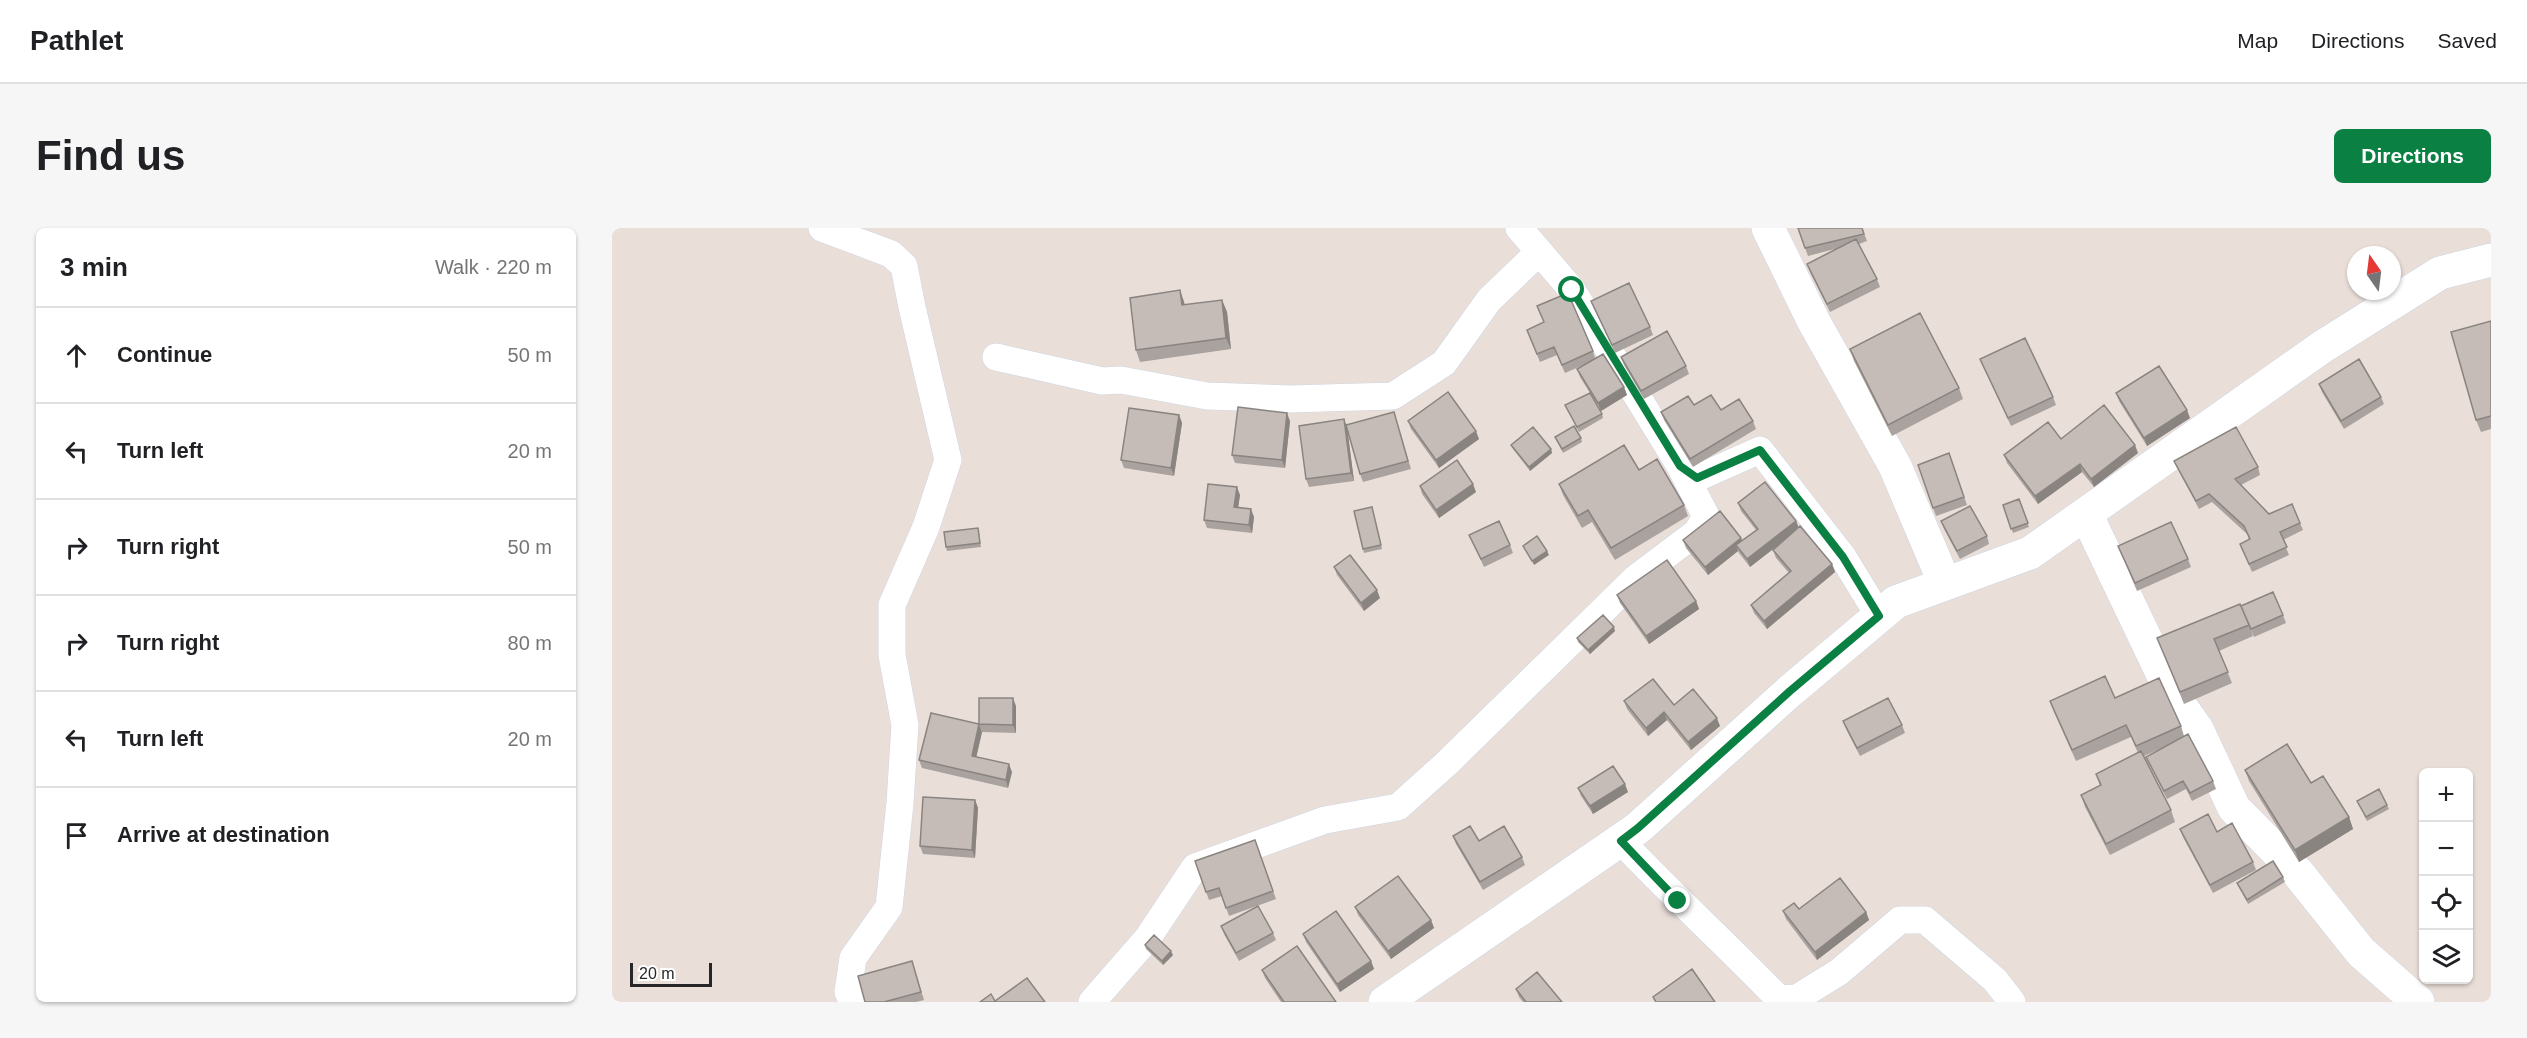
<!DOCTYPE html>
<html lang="en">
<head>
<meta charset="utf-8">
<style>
	body { margin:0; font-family:Arial,sans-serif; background:#f6f6f6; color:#202124 }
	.controls { position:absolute; right:18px; bottom:18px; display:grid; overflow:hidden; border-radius:9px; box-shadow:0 2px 4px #0004 }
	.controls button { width:54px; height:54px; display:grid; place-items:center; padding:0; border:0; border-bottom:2px solid #e0e0e0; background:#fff; color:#202124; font:30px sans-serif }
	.compass { position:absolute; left:1735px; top:18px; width:54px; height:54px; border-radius:50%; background:#fff; box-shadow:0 2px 4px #0004; rotate:346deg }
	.scale { position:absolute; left:18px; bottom:15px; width:82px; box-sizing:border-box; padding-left:6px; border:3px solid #272727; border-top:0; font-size:16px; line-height:21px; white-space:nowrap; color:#272727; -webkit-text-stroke:4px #fff; paint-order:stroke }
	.stop { position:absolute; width:18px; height:18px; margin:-14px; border:4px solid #0b8043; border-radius:50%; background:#fff }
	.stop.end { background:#0b8043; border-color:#fff; box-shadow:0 2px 6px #0008 }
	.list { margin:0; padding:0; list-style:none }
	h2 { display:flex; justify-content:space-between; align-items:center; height:78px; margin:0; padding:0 24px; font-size:26px }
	h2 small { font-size:20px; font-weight:400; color:#757577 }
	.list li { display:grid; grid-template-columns:39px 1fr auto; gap:18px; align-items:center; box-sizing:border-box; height:96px; padding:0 24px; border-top:2px solid #e0e0e0 }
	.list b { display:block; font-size:22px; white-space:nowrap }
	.list em { font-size:20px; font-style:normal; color:#757577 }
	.icon { flex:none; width:33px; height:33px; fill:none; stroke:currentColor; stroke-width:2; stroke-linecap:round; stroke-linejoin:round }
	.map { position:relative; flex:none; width:1879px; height:774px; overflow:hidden; border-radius:9px }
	header { display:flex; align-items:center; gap:36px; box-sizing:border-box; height:84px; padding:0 30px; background:#fff; border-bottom:2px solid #e0e0e0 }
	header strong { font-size:28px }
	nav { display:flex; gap:33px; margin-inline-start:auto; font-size:21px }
	.intro { display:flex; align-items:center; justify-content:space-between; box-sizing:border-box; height:144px; padding:0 36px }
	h1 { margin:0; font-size:42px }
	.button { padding:15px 27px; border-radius:9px; background:#0b8043; color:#fff; font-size:21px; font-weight:700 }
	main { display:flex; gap:36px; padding:0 36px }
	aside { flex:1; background:#fff; border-radius:9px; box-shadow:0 2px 4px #0004 }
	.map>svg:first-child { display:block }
</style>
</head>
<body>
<header>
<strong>Pathlet</strong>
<nav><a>Map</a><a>Directions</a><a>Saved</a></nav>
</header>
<div class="intro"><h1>Find us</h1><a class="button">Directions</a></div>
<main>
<aside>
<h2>3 min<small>Walk · 220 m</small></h2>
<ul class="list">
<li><svg class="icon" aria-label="ahead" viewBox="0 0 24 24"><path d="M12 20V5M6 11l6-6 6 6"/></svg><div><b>Continue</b></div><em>50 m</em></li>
<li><svg class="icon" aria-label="left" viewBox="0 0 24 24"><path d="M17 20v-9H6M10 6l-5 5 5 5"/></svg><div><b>Turn left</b></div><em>20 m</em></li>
<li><svg class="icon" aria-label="right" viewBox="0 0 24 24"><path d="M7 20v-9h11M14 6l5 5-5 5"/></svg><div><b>Turn right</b></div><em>50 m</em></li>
<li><svg class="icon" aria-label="right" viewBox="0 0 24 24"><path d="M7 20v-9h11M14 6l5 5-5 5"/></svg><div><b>Turn right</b></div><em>80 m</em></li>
<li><svg class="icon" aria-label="left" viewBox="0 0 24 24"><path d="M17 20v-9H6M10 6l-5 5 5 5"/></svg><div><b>Turn left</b></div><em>20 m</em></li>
<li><svg class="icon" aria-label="arrive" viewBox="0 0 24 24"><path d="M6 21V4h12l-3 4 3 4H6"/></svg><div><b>Arrive at destination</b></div></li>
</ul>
</aside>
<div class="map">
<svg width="1879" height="774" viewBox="0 0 1879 774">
	<rect width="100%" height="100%" fill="#eadfd8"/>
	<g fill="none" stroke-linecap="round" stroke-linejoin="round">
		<!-- street casing -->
		<g stroke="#cdd5e1" stroke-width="28">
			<path id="street" d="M210,0l69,26 13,12 8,41 36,153 -22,67 -34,78v50l13,70 -5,78 -11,104 -36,51 -5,34 5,10
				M907,0l53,62 108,176 17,12 63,-28 83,107 36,59
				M384,129l106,24 19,-1 86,16 83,3 103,-3 51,-33 45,-63 50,-48
				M1009,613c51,54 106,104 158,158l18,-1 42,-26 61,-52h25l70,60 17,22
				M480,774l55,-63 48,-72 130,-47 73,-13 48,-43 190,-186 61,-46 9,-16 -26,-50"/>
		</g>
		<!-- secondary casing -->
		<g stroke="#cdd5e1" stroke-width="34">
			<path id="secondary" d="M1156,0l46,94 81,144 50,118
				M1474,286l86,180 25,35 37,79 64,65 63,79 57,50
				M773,774l253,-174 152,-137 106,-89 134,-49 292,-206 118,-74 51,-13"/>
		</g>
		<!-- street -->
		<use href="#street" stroke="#fff" stroke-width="27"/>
		<!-- secondary -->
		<use href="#secondary" stroke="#fff" stroke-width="33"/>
	</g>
	<!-- wall -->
	<path fill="#a9a29e" d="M1186,0h64l5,13 -8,3 18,35 3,8 -50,25 -20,-40 -3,-8 28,-15 -27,7z
		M568,62l5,15 37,-5 5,12 4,37 -91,13 -4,-12z
		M979,73l59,26 3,8 -38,18z
		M925,78l56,45 2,7 29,29 3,8 -26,16 -21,-34 -3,-8 11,-6 -23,10 -8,-18 -17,7 -10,-24 14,-15z
		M1879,93v108l-10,3 -5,-12z
		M1238,121l109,39 4,11 -71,37 -38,-75z
		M1009,129l65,9 3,8 -45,25 -20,-34z
		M1368,131l73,38 3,8 -45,21z
		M1707,156l62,13 3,7 -40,25 -22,-37z
		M1504,165l74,25 -43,28 -28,-45z
		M953,177l37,9 1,4 -24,14z
		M1082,177l27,5 32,11 3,8 -63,38 -29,-47 -3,-8z
		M782,184l17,57 -48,13 -3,-8z
		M567,187l3,8 -8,53 -50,-8 -3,-8z
		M732,191l3,8 7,54 -45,6 -3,-8z
		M678,193l-5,47 -50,-5 -3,-8z
		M796,193l71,18 -40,29 -28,-39z
		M943,209l26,1 1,4 -19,11z
		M1449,211l77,14 -44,34 -12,-15 -44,32 -31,-41 -3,-8z
		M899,217l40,4 1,4 -22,18 -17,-22z
		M1337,225l18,52 -31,11 -18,-51z
		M1562,233l84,6 2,8 -19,10 28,29 31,9 3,7 -20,10 6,15 -37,17 -12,-28 9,-4 -2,-6 -35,-32 -13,7 -22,-41z
		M1027,242l45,35 4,11 -73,44 -23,-38 -10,6 -19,-33 -4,-11z
		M808,258l56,6 -37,26 -17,-24z
		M628,267l-2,13 16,9 -2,16 -45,-5 -3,-8z
		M1407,271l10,28 -16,6 -10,-28z
		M1126,275l58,18 3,7 33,36 3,8 -68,57 -13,-16 -3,-8 38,-32 -13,-15 -3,-8 4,-4 -27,21 -11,-14 -1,-2 -30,24 -22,-27 -3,-8 58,-2 1,3 14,-11 -15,-19z
		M760,279l10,42 -18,4 -1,-4z
		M1329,293l46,15 2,8 -29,15 -16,-30z
		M366,300l1,4 2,15 -34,4 -1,-4z
		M857,307l41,10 3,8 -29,14z
		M1506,318l70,13 3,8 -54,24z
		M722,339l46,31 -16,13 -27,-36z
		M1005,367l79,6 3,8 -50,35 -29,-41z
		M1629,378l42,9 3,8 -32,14 -3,-8 2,7 -34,15 13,32 -48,21 -27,-66z
		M1003,403l-25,23 -12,-12 -1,-4z
		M1503,470l66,28 3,10 29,45 3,8 -24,12 -6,-12 -19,10 -18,-35 -3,-7 18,-10 -20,9 27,54 4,12 -65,33 -25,-48 -4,-12 19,-9 -4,-12 42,-21 -7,-16 -55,24 -22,-49 -4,-11z
		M1012,473l50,4 46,21 -29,24 -24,-30 -19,16 -21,-27z
		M404,478v27l-34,-1 -3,-8z
		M1231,493l59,4 3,8 -45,23 -14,-27z
		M370,504l-6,25 36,15 -4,16 -86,-20 -3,-8z
		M1633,542l66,13 38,34 4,12 -54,33 -50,-81z
		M966,560l50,4 -35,22 -12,-18z
		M363,572l3,8 -3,50 -52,-4 -3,-8z
		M1745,573l30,4 2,4 -22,12z
		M1568,601l37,3 36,30 3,8 -43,23 -30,-56z
		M841,608l26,5 43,16 3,8 -42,25 -27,-46z
		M643,612l21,59 -47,17 -7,-20 -13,4 -14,-39z
		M1671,649l2,5 -37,22 -11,-21z
		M743,679l76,13 3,8 -43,31 -33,-44z
		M1187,681l67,3 3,8 -52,40 -31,-41 -3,-8z
		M609,698l52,7 3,7 -37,21 -15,-27z
		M691,706l68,27 3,8 -34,23 -34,-50z
		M533,717l28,10 -10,10 -17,-16z
		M300,733l12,39 -8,2h-51z
		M650,742l74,32h-55l-16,-24z
		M904,761l46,13h-39l-4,-5z"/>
	<!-- shaded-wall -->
	<path fill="#8a8481" d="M568,62l4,12 2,14 -4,-11z
		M610,72l5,12 4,37 -5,-11z
		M1012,159l3,8 -26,16 -3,-8z
		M1575,182l3,8 -43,28 -3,-8z
		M675,185l3,8 -5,47 -3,-8z
		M567,187l3,8 -8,53 -3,-8z
		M732,191l3,8 7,54 -3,-8z
		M864,203l3,8 -40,29 -3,-8z
		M1523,217l3,8 -44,34 -3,-8z
		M939,221l1,4 -22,18 -1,-4z
		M1468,236l2,8 -44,32 -3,-8z
		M861,256l3,8 -37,26 -3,-8z
		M625,259l3,8 -3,20 -3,-8z
		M639,281l3,8 -2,16 -3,-8z
		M1184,293l3,8 -49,38 -3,-8z
		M1129,310l3,8 -8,-1 2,6 -30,24 -3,-8z
		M935,323l2,4 -15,10 -2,-4z
		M1220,336l3,8 -68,57 -3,-8z
		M765,362l3,8 -16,13 -3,-8z
		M1084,373l3,8 -50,35 -3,-8z
		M1002,399l1,4 -25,23 -2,-4z
		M401,470l3,8v27l-3,-8z
		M1052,484l3,8 -19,16 -2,-8z
		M1105,490l3,8 -29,24 -3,-8z
		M367,496l3,8 -7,31 -3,-7z
		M397,536l3,8 -4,16 -2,-8z
		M1013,556l3,8 -35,22 -3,-8z
		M363,572l3,8 -3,50 -3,-8z
		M1737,589l4,12 -54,33 -4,-12z
		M1254,684l3,8 -52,40 -2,-8z
		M819,692l3,8 -43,31 -3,-8z
		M559,723l2,4 -10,10 -1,-4z
		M759,733l3,8 -34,23 -3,-8z"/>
	<!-- building -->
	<path fill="#c5bcb8" stroke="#8a8481" stroke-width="1.5" d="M1186,0h64l2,6 -59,14z
		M1244,11l21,40 -50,25 -20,-40z
		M1017,55l21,44 -38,18 -21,-44z
		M568,62l2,15 40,-5 4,38 -90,12 -6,-52z
		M956,65l25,58 -31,14 -8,-18 -17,7 -10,-24 17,-8 -7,-16z
		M1308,85l39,75 -71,37 -38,-76z
		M1879,93v95l-15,4 -25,-88z
		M1055,103l19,35 -45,25 -20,-34z
		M1413,110l28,59 -45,21 -28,-59z
		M991,126l21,33 -26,16 -21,-34z
		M1747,131l22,38 -40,24 -22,-37z
		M1547,138l28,44 -43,28 -28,-45z
		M836,164l28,39 -40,29 -28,-39z
		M978,165l12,21 -25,13 -12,-22z
		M1099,167l10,15 18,-11 14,22 -63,38 -29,-47 27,-16 6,9z
		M1492,177l31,40 -44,34 -11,-15 -45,32 -31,-41 44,-33 13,17z
		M626,179l49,6 -5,47 -50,-5z
		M517,180l50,7 -8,53 -50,-8z
		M782,184l14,49 -48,13 -14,-49z
		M732,191l7,54 -45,6 -7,-53z
		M962,198l7,12 -19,11 -7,-12z
		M921,199l18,22 -22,18 -18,-22z
		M1624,199l22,40 -23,12 34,35 23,-10 8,19 -20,9 7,15 -38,17 -9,-20 10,-5 -6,-13 -35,-32 -13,7 -22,-40z
		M1012,217l15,25 18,-11 27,46 -73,43 -23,-38 -10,6 -19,-32z
		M1337,225l15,44 -31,11 -15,-43z
		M845,232l16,24 -37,26 -16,-24z
		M1153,254l31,39 -49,38 -11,-14 22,-16 -20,-26z
		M596,256l29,3 -3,20 17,2 -2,16 -45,-5z
		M1407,271l9,24 -17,6 -8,-24z
		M1358,278l17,30 -30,15 -16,-30z
		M760,279l9,38 -18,4 -9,-38z
		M1108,283l21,27 -36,29 -22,-27z
		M887,293l11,24 -29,14 -12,-24z
		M1559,294l17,37 -53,24 -17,-37z
		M1188,298l32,38 -68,57 -13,-16 40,-34 -18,-21z
		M366,300l2,15 -34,4 -2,-15z
		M925,308l10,15 -15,10 -9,-15z
		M738,327l27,35 -16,13 -27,-36z
		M1055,332l29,41 -50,35 -29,-41z
		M1661,364l10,23 -32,14 -10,-23z
		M1628,376l9,21 -35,14 14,33 -48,20 -23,-54z
		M991,387l11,12 -26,23 -11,-12z
		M1493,448l10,22 44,-20 22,48 -45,20 -10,-21 -54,25 -22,-49z
		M1041,451l21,26 19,-16 24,29 -29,24 -24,-30 -18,16 -22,-27z
		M367,470h34v27l-34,-1z
		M1276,470l14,27 -45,23 -14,-27z
		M319,485l48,11 -7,32 37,8 -3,16 -87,-20z
		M1576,506l25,47 -23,12 -7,-12 -19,10 -18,-34z
		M1675,516l24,39 12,-7 26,41 -54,33 -50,-80z
		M1529,523l30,59 -65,34 -25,-49 20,-10 -5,-11z
		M1001,538l12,18 -35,22 -12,-18z
		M1767,561l8,16 -21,12 -9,-16z
		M311,569l52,3 -3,50 -52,-4z
		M1596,586l9,18 15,-9 21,39 -43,23 -30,-56z
		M858,598l9,15 25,-15 18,31 -42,25 -27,-46z
		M643,612l18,51 -47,17 -7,-20 -13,4 -11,-31z
		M1661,633l10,16 -36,23 -10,-17z
		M786,648l33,44 -43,31 -33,-44z
		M1228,650l26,34 -51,40 -32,-41 11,-8 5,6z
		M646,678l15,27 -37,20 -15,-27z
		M724,683l35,50 -34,23 -34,-50z
		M542,707l17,16 -9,10 -17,-16z
		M685,718l39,56h-52l-22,-32z
		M300,733l9,31 -37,10h-19l-7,-26z
		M1080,741l23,33h-59l-3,-5z
		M925,744l25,30h-36l-10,-13z
		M415,750l18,24h-65l11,-8 4,7z"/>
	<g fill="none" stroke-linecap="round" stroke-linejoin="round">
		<!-- route -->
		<path stroke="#0b8043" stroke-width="8" d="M960,62l108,176 17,12 63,-28 83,107 36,59 -89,75 -152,137 -17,13 57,60"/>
	</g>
</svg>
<div class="controls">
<button>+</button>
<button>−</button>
<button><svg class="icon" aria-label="locate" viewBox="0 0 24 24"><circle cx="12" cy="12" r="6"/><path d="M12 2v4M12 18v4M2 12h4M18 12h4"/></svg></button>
<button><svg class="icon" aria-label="layers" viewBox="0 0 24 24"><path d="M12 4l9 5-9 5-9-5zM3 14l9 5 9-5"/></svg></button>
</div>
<svg class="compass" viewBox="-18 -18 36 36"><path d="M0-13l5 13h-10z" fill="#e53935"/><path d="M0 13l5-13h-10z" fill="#757577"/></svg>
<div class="scale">20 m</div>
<div class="stop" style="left:960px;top:62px"></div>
<div class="stop end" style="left:1066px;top:673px"></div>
</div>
</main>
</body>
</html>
